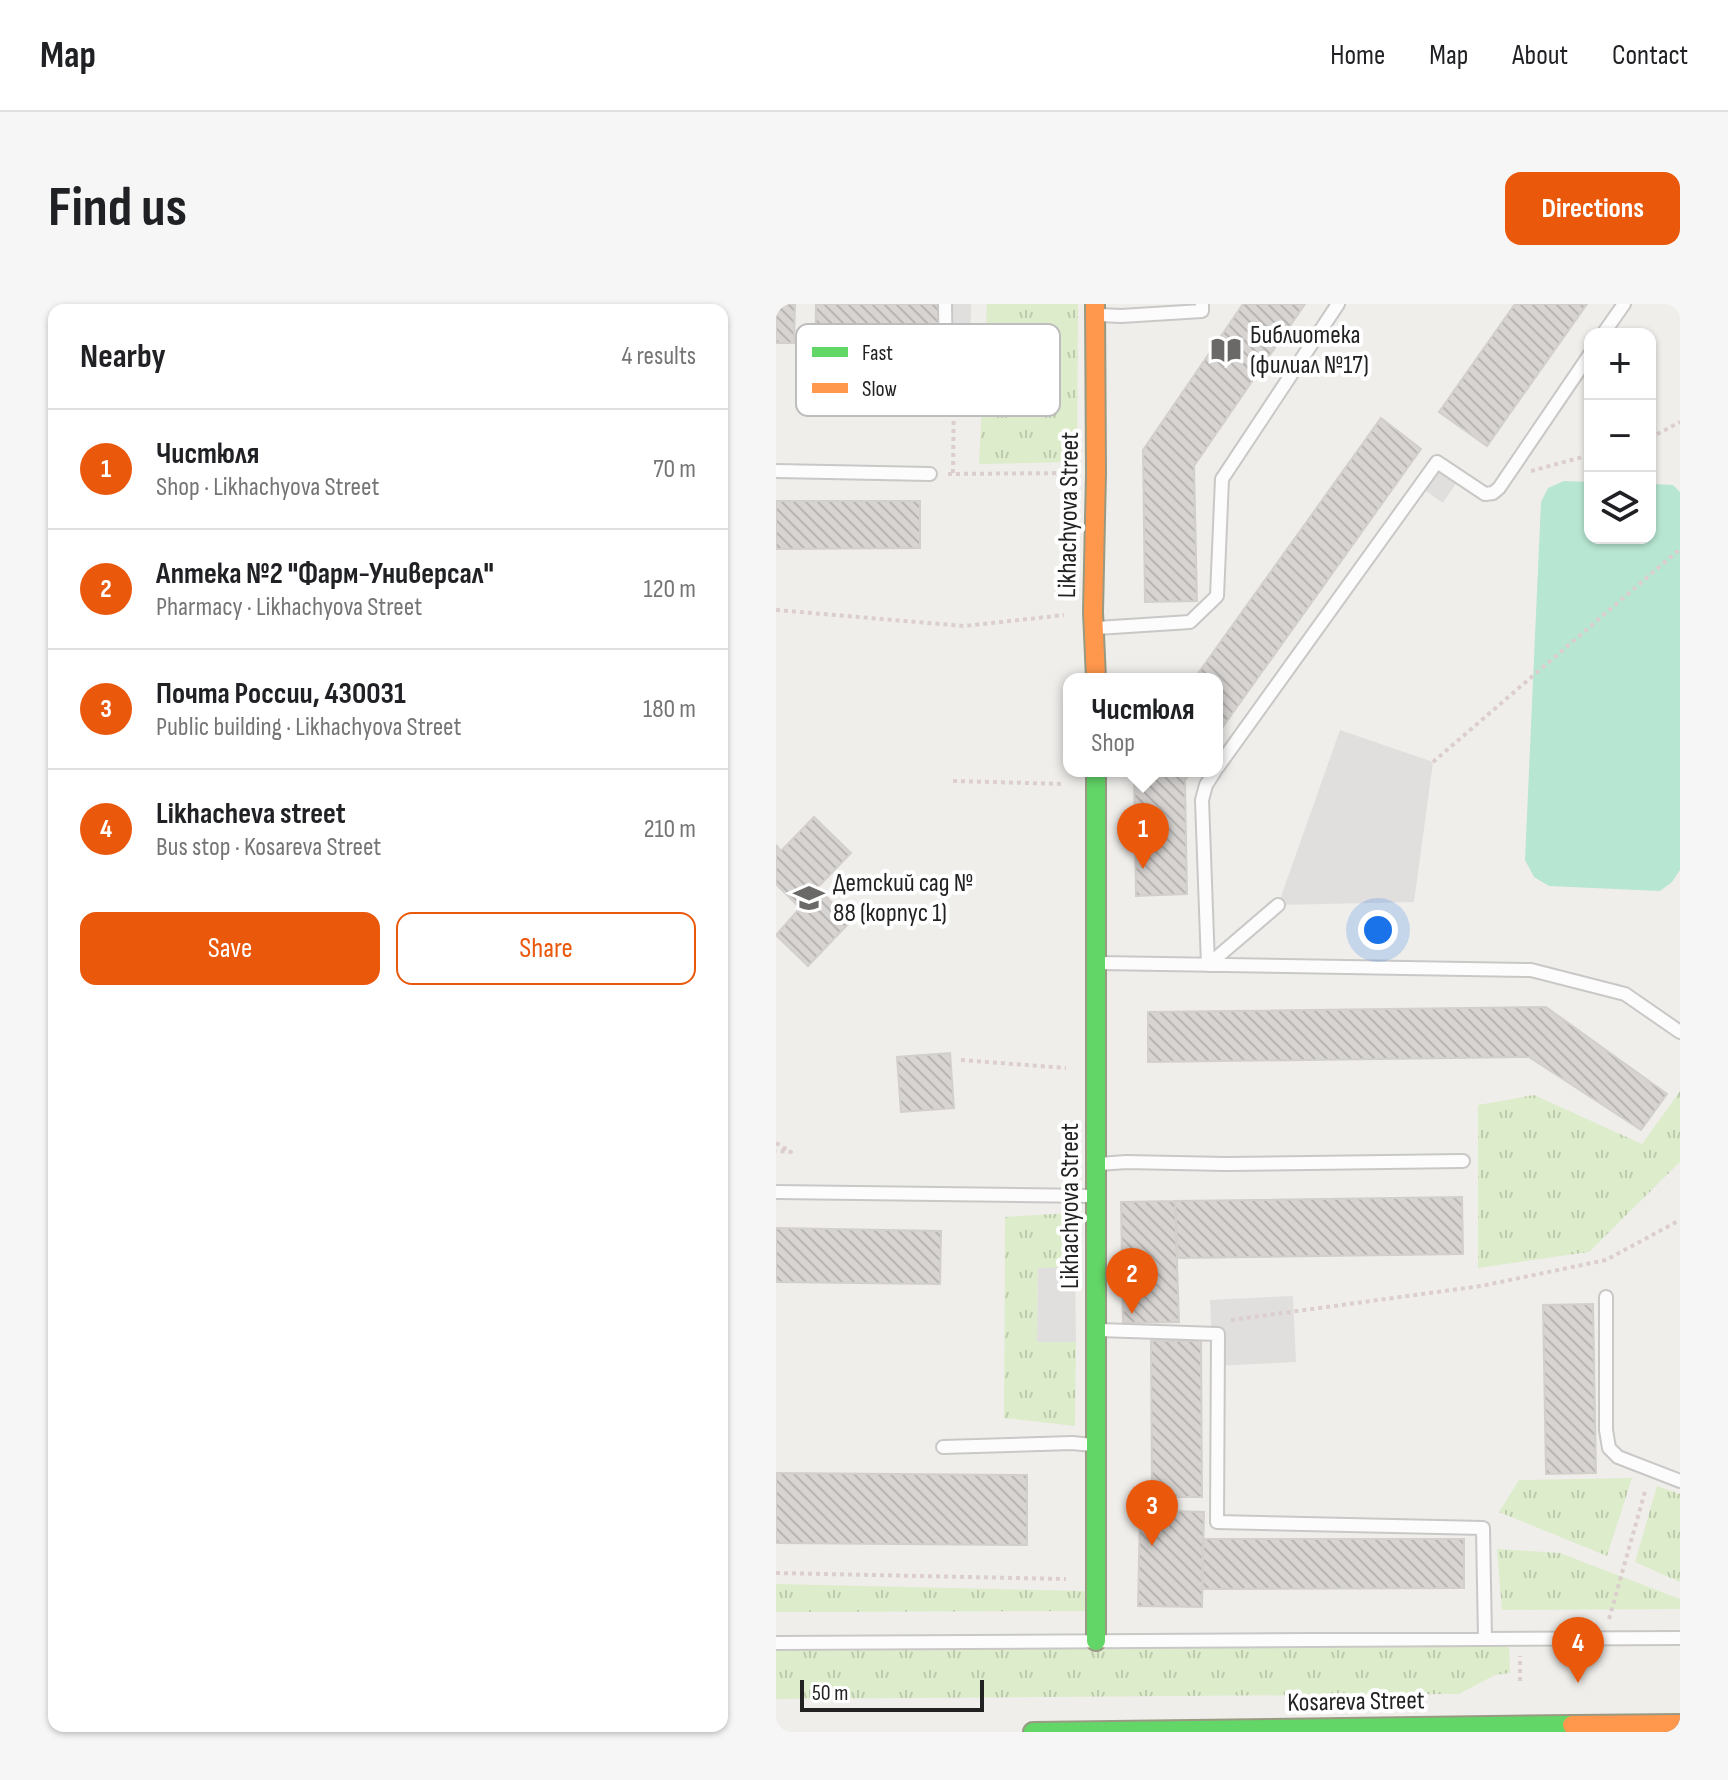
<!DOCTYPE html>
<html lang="en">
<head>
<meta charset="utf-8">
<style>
	body { margin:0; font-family:"Sofia Sans Condensed",sans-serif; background:#f6f6f6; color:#202124 }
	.controls { position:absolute; right:24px; top:24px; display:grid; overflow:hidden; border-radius:16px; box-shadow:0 2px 6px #0004 }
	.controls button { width:72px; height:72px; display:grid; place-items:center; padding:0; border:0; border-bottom:2px solid #e0e0e0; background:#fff; color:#202124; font:40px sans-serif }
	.scale { position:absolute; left:24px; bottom:20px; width:184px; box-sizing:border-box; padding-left:8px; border:4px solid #222; border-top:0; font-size:22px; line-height:28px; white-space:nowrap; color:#222; -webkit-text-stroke:6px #fff; paint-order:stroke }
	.you { position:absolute; left:602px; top:626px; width:28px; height:28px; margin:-20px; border:6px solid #fff; border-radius:50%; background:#1a73e8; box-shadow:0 0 0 12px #1a73e833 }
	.badge { display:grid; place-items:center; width:52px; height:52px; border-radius:50%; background:#ea580c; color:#fff; font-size:26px; font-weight:700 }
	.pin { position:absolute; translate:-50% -66px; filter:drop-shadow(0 2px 4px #0008) }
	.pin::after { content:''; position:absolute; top:42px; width:28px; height:24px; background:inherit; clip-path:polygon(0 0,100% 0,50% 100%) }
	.popup { position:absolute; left:287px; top:369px; width:160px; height:104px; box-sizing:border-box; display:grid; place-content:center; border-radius:16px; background:#fff; filter:drop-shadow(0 2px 6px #0005); font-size:26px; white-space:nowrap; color:#757577 }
	.popup b { font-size:30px; color:#202124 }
	.popup::after { content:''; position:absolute; left:50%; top:100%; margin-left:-16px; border:16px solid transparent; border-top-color:#fff }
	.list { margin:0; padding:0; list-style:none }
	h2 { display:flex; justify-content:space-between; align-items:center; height:104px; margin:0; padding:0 32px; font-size:34px }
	h2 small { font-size:26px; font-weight:400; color:#757577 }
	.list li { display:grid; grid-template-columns:52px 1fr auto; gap:24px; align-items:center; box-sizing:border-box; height:120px; padding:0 32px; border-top:2px solid #e0e0e0 }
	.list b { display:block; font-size:30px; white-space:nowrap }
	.list p { margin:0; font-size:26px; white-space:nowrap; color:#757577 }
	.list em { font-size:26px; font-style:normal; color:#757577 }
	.actions { display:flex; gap:16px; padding:24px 32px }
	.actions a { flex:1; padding:18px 0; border:2px solid #ea580c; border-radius:16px; text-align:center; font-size:28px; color:#ea580c }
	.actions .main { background:#ea580c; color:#fff }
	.icon { flex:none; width:44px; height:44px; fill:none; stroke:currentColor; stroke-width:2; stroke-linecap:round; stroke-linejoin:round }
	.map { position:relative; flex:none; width:904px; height:1428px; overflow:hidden; border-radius:16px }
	header { display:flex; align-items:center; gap:48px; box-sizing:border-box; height:112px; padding:0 40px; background:#fff; border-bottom:2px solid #e0e0e0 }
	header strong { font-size:38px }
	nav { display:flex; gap:44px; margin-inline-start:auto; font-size:28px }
	.intro { display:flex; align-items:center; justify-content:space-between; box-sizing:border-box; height:192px; padding:0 48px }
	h1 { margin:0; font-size:56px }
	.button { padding:20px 36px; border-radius:16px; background:#ea580c; color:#fff; font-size:28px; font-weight:700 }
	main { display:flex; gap:48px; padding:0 48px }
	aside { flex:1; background:#fff; border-radius:16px; box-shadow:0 2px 6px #0004 }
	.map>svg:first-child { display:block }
</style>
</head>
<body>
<header>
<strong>Map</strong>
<nav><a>Home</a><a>Map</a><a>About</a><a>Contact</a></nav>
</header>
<div class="intro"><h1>Find us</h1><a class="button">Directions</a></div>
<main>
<aside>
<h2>Nearby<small>4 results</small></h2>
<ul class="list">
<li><span class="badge">1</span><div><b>Чистюля</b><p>Shop · Likhachyova Street</p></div><em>70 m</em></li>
<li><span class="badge">2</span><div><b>Аптека №2 &quot;Фарм-Универсал&quot;</b><p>Pharmacy · Likhachyova Street</p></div><em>120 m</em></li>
<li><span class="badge">3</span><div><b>Почта России, 430031</b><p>Public building · Likhachyova Street</p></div><em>180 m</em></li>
<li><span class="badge">4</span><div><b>Likhacheva street</b><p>Bus stop · Kosareva Street</p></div><em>210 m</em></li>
</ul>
<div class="actions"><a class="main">Save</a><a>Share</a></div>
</aside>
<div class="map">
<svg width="904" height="1428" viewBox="0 0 904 1428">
	<defs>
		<pattern id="grass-tufts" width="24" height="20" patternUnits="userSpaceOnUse" patternTransform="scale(2)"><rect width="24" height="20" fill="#ddeccb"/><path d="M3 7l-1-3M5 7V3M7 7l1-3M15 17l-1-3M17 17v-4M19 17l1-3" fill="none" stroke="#bdcaae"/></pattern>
		<pattern id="building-back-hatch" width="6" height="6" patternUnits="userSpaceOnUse" patternTransform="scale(2)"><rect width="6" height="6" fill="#d7d4d2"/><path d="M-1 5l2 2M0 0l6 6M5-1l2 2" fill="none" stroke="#b8b6b4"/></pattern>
	</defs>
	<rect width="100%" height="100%" fill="#f0eeeb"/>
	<!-- grass -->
	<path fill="url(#grass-tufts)" d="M211,0h91l-1,158 -98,2z
		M904,787v71l-91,90 -111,16v-163l56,-10 108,49z
		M296,909l3,54 -37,2 -1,72 39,1 -1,84 -71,-8 1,-201z
		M856,1174l-25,78 -108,-44 20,-32z
		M881,1182l23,8v88l-45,-20z
		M721,1245l63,4 120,46v10l-178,1z
		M0,1280l309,7 1,20 -310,1z
		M733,1335l1,34 -15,2 -36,19 -683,5v-52l282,-3 399,3z"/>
	<!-- pitch -->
	<path fill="#b7e6d2" d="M788,177l26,1v56h60v-54l23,1 7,7v378l-8,12 -12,9 -111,-5 -15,-9 -9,-17 16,-358 7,-14z"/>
	<!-- parking -->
	<path fill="#e0dfde" d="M162,0h33l-1,71h-32z
		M661,158l23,15 -17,26 -23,-16z
		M564,426l93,32 -19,140 -136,3z
		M299,963l1,75h-39l1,-74z
		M517,992l3,66 -83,4 -3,-66z"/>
	<!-- building -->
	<path fill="url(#building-back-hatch)" stroke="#d3d0cc" stroke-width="2" d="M0,0h19l-1,39h-18z
		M40,0h122v68h-123z
		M467,0h62l-111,162 3,135 -52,1 -2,-152z
		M739,0h72l-100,142 -48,-34z
		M605,114l40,31 -204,286v-56h-23z
		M0,197h144v47l-144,1z
		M358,467h58l-7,9 2,114 -51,2z
		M38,513l37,36 -34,35 34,33 -43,45 -32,-31 24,-27 -24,-24v-39l5,6z
		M770,703l121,87 -26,36 -112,-73 -381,5v-50z
		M174,749l4,55 -53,4 -4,-55z
		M686,893l1,57 -285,4 -3,-57z
		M399,897l4,121 -56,1 -2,-121z
		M0,924l165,3 -1,53 -164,-2z
		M817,1000l3,169 -50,1 -3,-169z
		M375,1037h50l1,156h-50z
		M0,1169l251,2v70l-251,-2z
		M364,1206l64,2 -2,95 -64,-1z
		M427,1235h261v49l-262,1z"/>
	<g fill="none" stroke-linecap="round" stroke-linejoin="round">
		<!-- lane casing -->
		<g stroke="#c9c8c7" stroke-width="16">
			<path id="lane" d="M169,0l1,66
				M323,11l22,1 81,-5v-7
				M827,30l21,-30
				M0,167l154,3
				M321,324l93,-6 27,-26 5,-117 116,-175
				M441,464l220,-306 48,32 8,-1 6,-5 91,-134
				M323,659l432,7 94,24 55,38
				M432,661l-6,-165 4,-15 9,-14
				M432,661l70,-60
				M323,860l27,-2 100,2 237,-3
				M0,888l317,4
				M830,993v133l3,18 9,9 62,24
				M323,1026l119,4 -1,188 266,6 2,111
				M167,1143l129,-4 21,2
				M0,1339l904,-5"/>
		</g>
		<!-- fast casing -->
		<g stroke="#999a82" stroke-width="22">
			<path id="fast" d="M320,467v870
				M257,1428l539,-7"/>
		</g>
		<!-- slow casing -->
		<g stroke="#999a82" stroke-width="22">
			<path id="slow" d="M319,0l1,169 -3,139 3,67
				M796,1421l108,-1"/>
		</g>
		<!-- path -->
		<path stroke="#dccecd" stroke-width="4" stroke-dasharray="4 4" stroke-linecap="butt" d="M874,134l30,-16
			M755,167l59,-16
			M177,169l1,-89
			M172,170l119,-1
			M0,306l188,16 100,-11
			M657,458l247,-213
			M177,477l112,3
			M185,756l105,8
			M0,839l15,9 -15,-1
			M455,1016l250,-34 125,-26 74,-40
			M0,1269l290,6
			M833,1315l37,-131
			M744,1377v-25"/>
		<!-- lane -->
		<use href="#lane" stroke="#fdfcfc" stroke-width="12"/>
		<!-- fast -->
		<use href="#fast" stroke="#63d668" stroke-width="18"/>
		<!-- slow -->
		<use href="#slow" stroke="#ff974d" stroke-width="18"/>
	</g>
	<!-- icons -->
	<defs>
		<g id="library-bare" transform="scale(2.4)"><path d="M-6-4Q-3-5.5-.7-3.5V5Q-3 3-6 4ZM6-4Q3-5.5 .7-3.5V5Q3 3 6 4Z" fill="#6a6968" stroke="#fff" stroke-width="2.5" paint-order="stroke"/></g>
		<g id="school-bare" transform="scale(2.4)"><path d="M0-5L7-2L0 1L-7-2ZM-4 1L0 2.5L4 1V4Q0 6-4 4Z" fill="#6a6968" stroke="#fff" stroke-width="2.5" paint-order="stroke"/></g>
	</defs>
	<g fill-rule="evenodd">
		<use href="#library-bare" x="450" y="46"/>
		<use href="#school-bare" x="33" y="594"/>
	</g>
	<g text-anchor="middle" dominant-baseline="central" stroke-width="8" stroke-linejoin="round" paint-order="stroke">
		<!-- poi labels -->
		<g font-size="26" fill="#222" stroke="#fff" text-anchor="start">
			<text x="474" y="31">Библиотека<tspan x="474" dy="30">(филиал №17)</tspan></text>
			<text x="57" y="579">Детский сад №<tspan x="57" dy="30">88 (корпус 1)</tspan></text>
		</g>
		<!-- street labels -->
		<g font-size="26" fill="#222" stroke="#fff">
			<text transform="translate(293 211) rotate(-89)">Likhachyova Street</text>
			<text transform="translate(294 902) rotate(-90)">Likhachyova Street</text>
			<text transform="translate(580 1398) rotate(-1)">Kosareva Street</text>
		</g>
	</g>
	<!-- legend -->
	<rect x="20" y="20" width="264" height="92" rx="12" fill="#fff" stroke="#bdbdbd" stroke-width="2"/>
	<rect x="36" y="43" width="36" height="10" fill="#63d668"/>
	<rect x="36" y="79" width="36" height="10" fill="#ff974d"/>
	<g font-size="22" fill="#222">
		<text x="86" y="56">Fast</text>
		<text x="86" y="92">Slow</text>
	</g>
</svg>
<div class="controls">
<button>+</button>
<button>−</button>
<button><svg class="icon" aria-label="layers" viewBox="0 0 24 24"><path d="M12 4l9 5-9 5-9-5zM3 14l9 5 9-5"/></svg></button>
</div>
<div class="scale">50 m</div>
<div class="you"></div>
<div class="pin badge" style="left:367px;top:565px">1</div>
<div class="popup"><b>Чистюля</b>Shop</div>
<div class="pin badge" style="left:356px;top:1010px">2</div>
<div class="pin badge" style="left:376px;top:1242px">3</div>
<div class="pin badge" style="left:802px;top:1379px">4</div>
</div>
</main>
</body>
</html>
